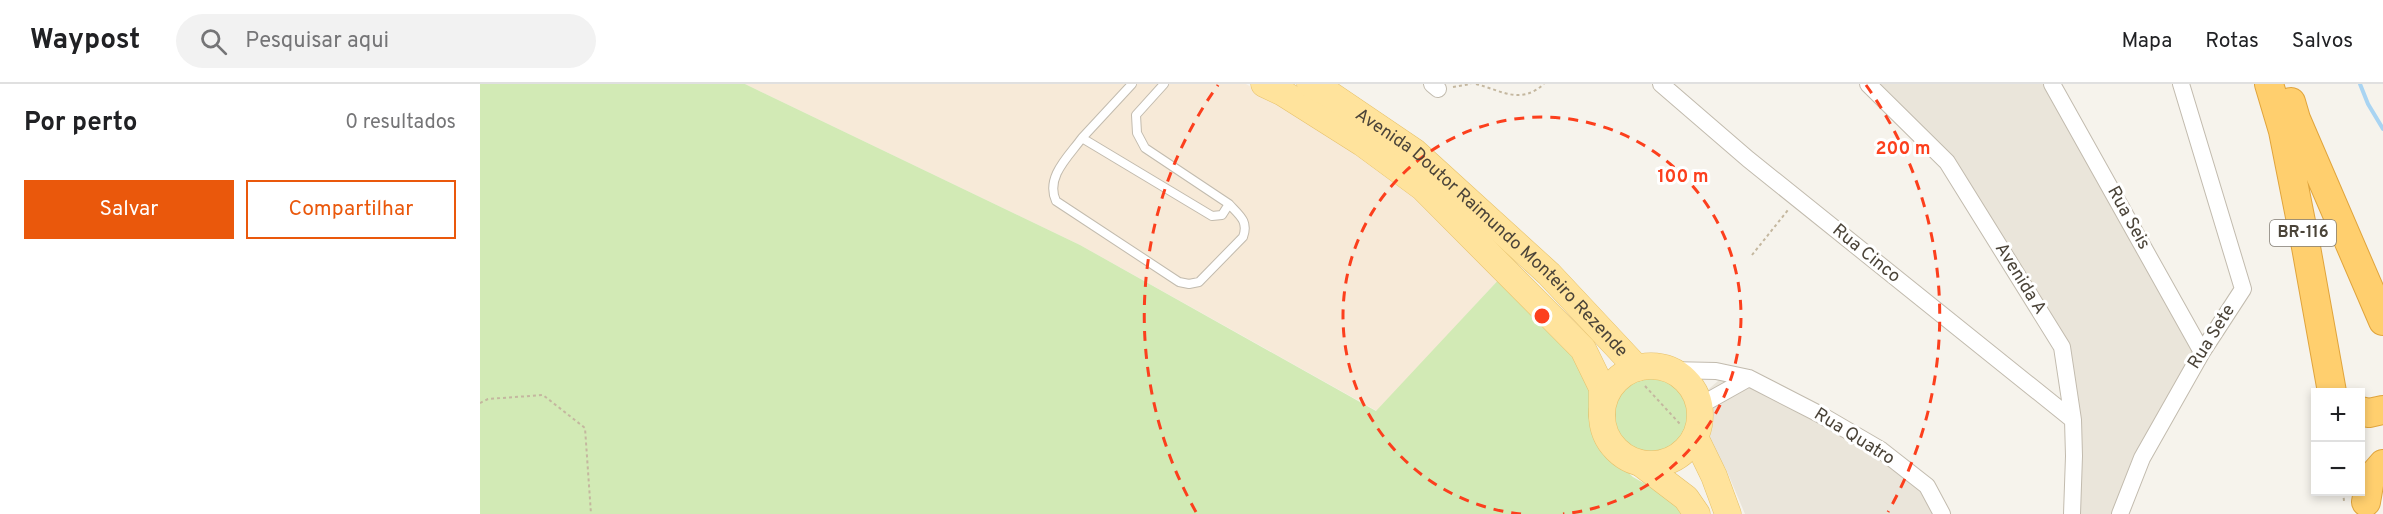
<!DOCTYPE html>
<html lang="pt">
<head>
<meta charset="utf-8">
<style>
	body { margin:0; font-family:Overpass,sans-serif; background:#f2f2f2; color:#202124 }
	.controls { position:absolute; right:18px; bottom:18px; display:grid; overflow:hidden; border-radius:0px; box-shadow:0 3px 9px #0003 }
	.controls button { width:54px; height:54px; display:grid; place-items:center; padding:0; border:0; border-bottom:2px solid #e0e0e0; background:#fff; color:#202124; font:30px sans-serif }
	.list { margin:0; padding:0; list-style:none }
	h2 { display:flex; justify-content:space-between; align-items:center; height:78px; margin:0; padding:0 24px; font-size:26px }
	h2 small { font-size:20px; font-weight:400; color:#757577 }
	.actions { display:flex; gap:12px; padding:18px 24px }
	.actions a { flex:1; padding:14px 0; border:2px solid #ea580c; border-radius:0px; text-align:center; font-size:21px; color:#ea580c }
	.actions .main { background:#ea580c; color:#fff }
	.icon { flex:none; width:33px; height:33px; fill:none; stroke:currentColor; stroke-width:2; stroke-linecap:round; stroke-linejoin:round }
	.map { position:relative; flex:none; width:1903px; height:430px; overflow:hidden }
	header { display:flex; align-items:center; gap:36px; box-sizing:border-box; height:84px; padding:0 30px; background:#fff; border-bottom:2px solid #e0e0e0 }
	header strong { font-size:28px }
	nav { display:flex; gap:33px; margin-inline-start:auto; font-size:21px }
	.search { width:420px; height:54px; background:#f2f2f2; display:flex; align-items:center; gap:15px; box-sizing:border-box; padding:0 21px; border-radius:33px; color:#757577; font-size:22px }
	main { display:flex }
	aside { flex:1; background:#fff }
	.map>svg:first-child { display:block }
</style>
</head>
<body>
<header>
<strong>Waypost</strong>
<div class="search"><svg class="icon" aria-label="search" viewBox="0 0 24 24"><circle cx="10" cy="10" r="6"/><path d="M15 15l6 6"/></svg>Pesquisar aqui</div>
<nav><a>Mapa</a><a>Rotas</a><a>Salvos</a></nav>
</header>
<main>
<aside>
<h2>Por perto<small>0 resultados</small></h2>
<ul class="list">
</ul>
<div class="actions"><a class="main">Salvar</a><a>Compartilhar</a></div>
</aside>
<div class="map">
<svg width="1903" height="430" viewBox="0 0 1903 430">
	<rect width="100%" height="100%" fill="#f6f3ec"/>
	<!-- residential -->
	<path fill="#eae5da" d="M1392,0h183l148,260 -87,170h-49l3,-167 -121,-171z
		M1253,284l19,4 193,131 3,11h-203l-19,-45 -18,-29 2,-25 -7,-21z"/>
	<!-- commercial -->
	<path fill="#f7ead8" d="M265,0h501l94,54 68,52 95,85 -126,136 -297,-166z"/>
	<!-- green -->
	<path fill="#d2eab5" d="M0,0h265l335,161 296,166 127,-136 82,84 14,48v28l12,22 22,20 51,29 7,8h-1211z
		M1130 333a41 41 0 1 1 82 0a41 41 0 1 1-82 0Z"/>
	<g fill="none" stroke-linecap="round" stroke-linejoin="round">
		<!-- stream -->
		<path stroke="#a9d4f2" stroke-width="4" d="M1880,0l8,20 15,25"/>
		<!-- lane casing -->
		<g stroke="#c2bbae" stroke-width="10">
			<path id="lane" d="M652,0l-50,54 130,78 10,-1 7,-11 -84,-56 -8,-15 -1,-18 28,-31
				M602,54c-13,18 -37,39 -26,63l123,81 10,2 10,-2 44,-45c6,-16 -4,-22 -14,-33"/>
		</g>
		<!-- street casing -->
		<g stroke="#c2bbae" stroke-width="18">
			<path id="street" d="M952,0l6,5
				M1181,0l87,75 325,261
				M1388,0l79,78 115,185 11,73 1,36 -2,58
				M1572,0l150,268
				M1189,286l47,1 33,7 72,37 60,35 46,36 15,28
				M1219,322l50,-28
				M1640,430l22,-56 60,-106 41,-63 -62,-205"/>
		</g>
		<!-- primary casing -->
		<g stroke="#e6c16a" stroke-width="27">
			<g id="primary">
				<path d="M784,0l19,9 79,50 61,45 160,161 19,39v28"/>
				<path id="s1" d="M830,0l21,11 84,57 134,122 88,94"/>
				<circle cx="1171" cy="331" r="49"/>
				<path d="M1215,353l19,39 14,38"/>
				<path d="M1160,379l46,35 11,16"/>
			</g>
		</g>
		<!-- highway casing -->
		<g stroke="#e0a43c" stroke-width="30">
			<path id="highway" d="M1789,0l14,47 23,116 26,145
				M1811,18l5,17 87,202
				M1880,327l9,2 14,-3
				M1886,418l4,-23 13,-15"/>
		</g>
		<!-- path -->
		<path stroke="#c4b79f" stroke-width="2" stroke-dasharray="3 3" stroke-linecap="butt" d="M996,0c27,7 44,21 68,0
			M973,3l18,-3
			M1272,171l36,-45
			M1165,302l35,38
			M0,319l8,-4 55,-4 42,33 6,86
			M1863,408l1,9"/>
		<!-- lane -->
		<use href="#lane" stroke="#fff" stroke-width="8"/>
		<!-- street -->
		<use href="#street" stroke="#fff" stroke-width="16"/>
		<!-- primary -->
		<use href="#primary" stroke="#ffe39c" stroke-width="26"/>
		<!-- highway -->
		<use href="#highway" stroke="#ffcf6e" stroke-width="28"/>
	</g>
	<!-- distance rings -->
	<g fill="none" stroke="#fc3f1d" stroke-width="3" stroke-dasharray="10 8">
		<path d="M1041 430A199 199 0 1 1 1083 430"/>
		<path d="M716 428A398 398 0 0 1 738 1M1386 1A398 398 0 0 1 1408 428"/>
	</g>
	<g text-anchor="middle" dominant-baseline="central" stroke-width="6" stroke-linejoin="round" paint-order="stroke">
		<!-- shield labels -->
		<rect fill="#fff" stroke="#817c74" stroke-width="1.5" x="1790" y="136" width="66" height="26" rx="4.5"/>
		<g font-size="16" font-weight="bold" fill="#4b4439">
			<text x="1823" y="149">BR-116</text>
		</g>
		<!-- street labels -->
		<g font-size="18" fill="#4b4439" stroke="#fff">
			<text transform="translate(1648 134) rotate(61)">Rua Seis</text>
			<text stroke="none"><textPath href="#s1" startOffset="236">Avenida Doutor Raimundo Monteiro Rezende</textPath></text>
			<text transform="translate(1386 170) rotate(39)">Rua Cinco</text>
			<text transform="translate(1540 195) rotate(58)">Avenida A</text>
			<text transform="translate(1732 253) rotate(-58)">Rua Sete</text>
			<text transform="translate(1374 353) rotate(32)">Rua Quatro</text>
		</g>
	</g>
	<circle cx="1062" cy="232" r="9" fill="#fc3f1d" stroke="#fff" stroke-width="3"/>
	<g font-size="18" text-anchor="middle" font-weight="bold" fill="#fc3f1d" stroke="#fff" stroke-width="6" stroke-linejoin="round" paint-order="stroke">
		<text x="1423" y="70">200 m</text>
		<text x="1203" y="98">100 m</text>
	</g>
</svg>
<div class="controls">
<button>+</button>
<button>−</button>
</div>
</div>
</main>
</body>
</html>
